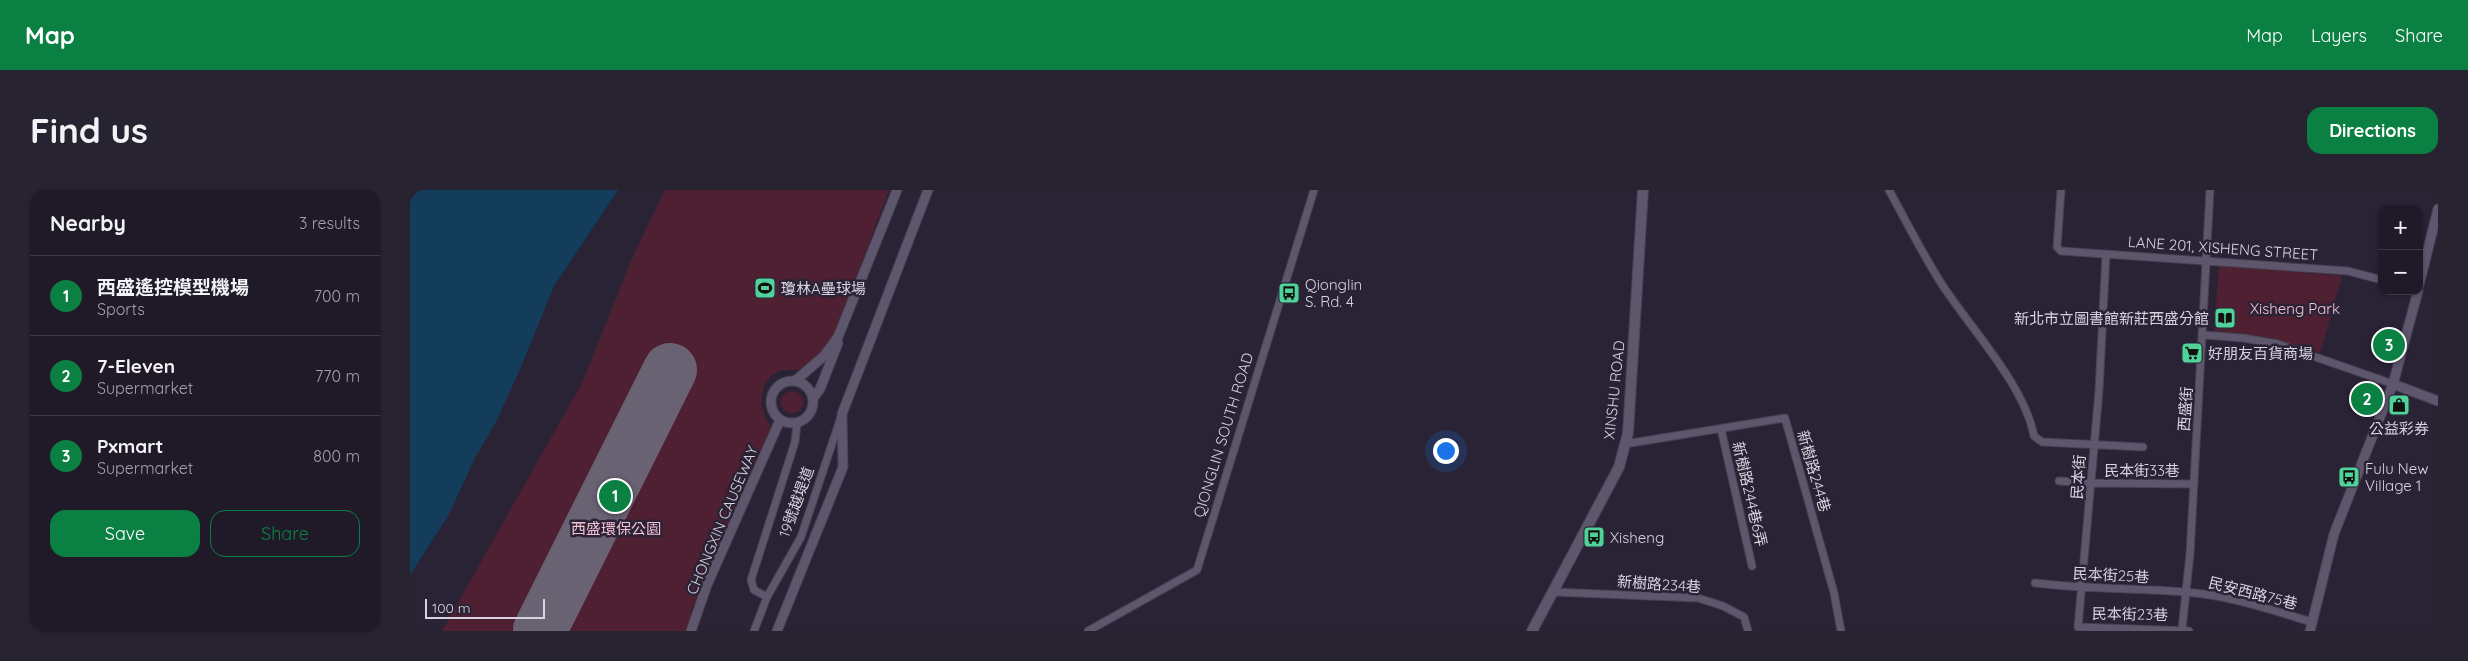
<!DOCTYPE html>
<html lang="en">
<head>
<meta charset="utf-8">
<style>
	body { margin:0; font-family:Quicksand,"Noto Sans TC",sans-serif; background:#282330; color:#f1f3f6 }
	.controls { position:absolute; right:15px; top:15px; display:grid; overflow:hidden; border-radius:10px; box-shadow:0 1px 4px #0004 }
	.controls button { width:45px; height:45px; display:grid; place-items:center; padding:0; border:0; border-bottom:1px solid #3d3845; background:#201a28; color:#f1f3f6; font:25px sans-serif }
	.scale { position:absolute; left:15px; bottom:12px; width:120px; box-sizing:border-box; padding-left:5px; border:2px solid #d8d3e0; border-top:0; font-size:14px; line-height:18px; white-space:nowrap; color:#d8d3e0; -webkit-text-stroke:4px #2a2336; paint-order:stroke }
	.you { position:absolute; left:1035px; top:260px; width:18px; height:18px; margin:-12px; border:4px solid #fff; border-radius:50%; background:#1a73e8; box-shadow:0 0 0 8px #1a73e833 }
	.badge { display:grid; place-items:center; width:32px; height:32px; border-radius:50%; background:#0b8043; color:#fff; font-size:16px; font-weight:700 }
	.pin { position:absolute; translate:-50% -50%; border:2px solid #fff; box-shadow:0 1px 5px #0006 }
	.list { margin:0; padding:0; list-style:none }
	h2 { display:flex; justify-content:space-between; align-items:center; height:65px; margin:0; padding:0 20px; font-size:21px }
	h2 small { font-size:16px; font-weight:400; color:#a2a1a8 }
	.list li { display:grid; grid-template-columns:32px 1fr auto; gap:15px; align-items:center; box-sizing:border-box; height:80px; padding:0 20px; border-top:1px solid #3d3845 }
	.list b { display:block; font-size:19px; white-space:nowrap }
	.list p { margin:0; font-size:16px; white-space:nowrap; color:#a2a1a8 }
	.list em { font-size:16px; font-style:normal; color:#a2a1a8 }
	.actions { display:flex; gap:10px; padding:15px 20px }
	.actions a { flex:1; padding:11px 0; border:1px solid #0b8043; border-radius:15px; text-align:center; font-size:18px; color:#0b8043 }
	.actions .main { background:#0b8043; color:#fff }
	.map { position:relative; flex:none; width:2028px; height:441px; overflow:hidden; border-radius:15px }
	header { display:flex; align-items:center; gap:30px; box-sizing:border-box; height:70px; padding:0 25px; background:#0b8043; color:#fff }
	header strong { font-size:24px }
	nav { display:flex; gap:28px; margin-inline-start:auto; font-size:18px }
	.intro { display:flex; align-items:center; justify-content:space-between; box-sizing:border-box; height:120px; padding:0 30px }
	h1 { margin:0; font-size:35px }
	.button { padding:12px 22px; border-radius:15px; background:#0b8043; color:#fff; font-size:18px; font-weight:700 }
	main { display:flex; gap:30px; padding:0 30px }
	aside { flex:1; background:#201a28; border-radius:15px; box-shadow:0 1px 4px #0004 }
	.map>svg:first-child { display:block }
</style>
</head>
<body>
<header>
<strong>Map</strong>
<nav><a>Map</a><a>Layers</a><a>Share</a></nav>
</header>
<div class="intro"><h1>Find us</h1><a class="button">Directions</a></div>
<main>
<aside>
<h2>Nearby<small>3 results</small></h2>
<ul class="list">
<li><span class="badge">1</span><div><b>西盛遙控模型機場</b><p>Sports</p></div><em>700 m</em></li>
<li><span class="badge">2</span><div><b>7-Eleven</b><p>Supermarket</p></div><em>770 m</em></li>
<li><span class="badge">3</span><div><b>Pxmart</b><p>Supermarket</p></div><em>800 m</em></li>
</ul>
<div class="actions"><a class="main">Save</a><a>Share</a></div>
</aside>
<div class="map">
<svg width="2028" height="441" viewBox="0 0 2028 441">
	<rect width="100%" height="100%" fill="#2a2336"/>
	<!-- green -->
	<path fill="#4f1f32" d="M255,0h224l-58,154 -32,26h-17l-10,5 -8,10 -3,19 5,15 5,7 -80,184v21h-249l140,-248 51,-127z
		M1809,75l123,11 -22,77 -49,-15 -57,-7z
		M371 212a11 11 0 1 1 22 0a11 11 0 1 1-22 0Z"/>
	<!-- water -->
	<path fill="#143d5c" d="M0,0h208l-64,96 -33,81 -24,53 -22,38 -27,58 -38,59z"/>
	<g fill="none" stroke-linecap="round" stroke-linejoin="round">
		<!-- runway -->
		<path stroke="#686273" stroke-width="54" d="M130,440l130,-260"/>
		<!-- minor casing -->
		<g stroke="#464050" stroke-width="9">
			<path id="minor" d="M1479,0c17,31 33,63 52,93 29,45 83,101 93,153l8,6 101,5
				M1651,0l-4,57 4,4 287,20 34,9
				M1696,64l-7,137 -21,236 111,4
				M1794,145l39,3 35,6 115,40
				M1311,239l31,137
				M1215,254l160,-26 49,175 7,38
				M1649,291l32,2 103,1
				M1625,393c50,6 100,5 150,9 43,3 86,18 127,30
				M1143,402l145,6 25,8 21,11 4,14
				M357,407l-13,-7 -3,-10 44,-138 2,-19
				M1772,439l8,-75 20,-364
				M344,441l13,-34 34,-60 40,-120
				M678,441l109,-61 117,-380"/>
		</g>
		<!-- tertiary casing -->
		<g stroke="#464050" stroke-width="11">
			<path id="tertiary" d="M2009,95l19,-76
				M361 212a21 21 0 1 1 42 0a21 21 0 1 1-42 0Z
				M385,191l29,-25 14,-19 59,-147
				M1983,194l45,17
				M404,207l6,-8 18,-46
				M281,441l16,-46 73,-165
				M367,441l66,-164 -1,-53 86,-224
				M1900,441l24,-97 59,-150 25,-93"/>
		</g>
		<!-- secondary casing -->
		<g stroke="#464050" stroke-width="12">
			<path id="secondary" d="M1122,441l87,-164 9,-34 15,-243"/>
		</g>
		<!-- minor -->
		<use href="#minor" stroke="#5e566c" stroke-width="7"/>
		<!-- tertiary -->
		<use href="#tertiary" stroke="#5e566c" stroke-width="9"/>
		<!-- secondary -->
		<use href="#secondary" stroke="#5e566c" stroke-width="10"/>
	</g>
	<!-- icons -->
	<defs>
		<g id="stadium-square" transform="scale(1.125)"><rect x="-9" y="-9" width="18" height="18" rx="4" fill="#4fd399" stroke="#2a2336"/><path d="M0-5a6.5 5 0 1 0 0 10a6.5 5 0 1 0 0-10ZM-3.5-1.8h7v3.6h-7Z" fill="#111"/></g>
		<g id="bus-square" transform="scale(1.125)"><rect x="-9" y="-9" width="18" height="18" rx="4" fill="#4fd399" stroke="#2a2336"/><path d="M-5-6H5V4H4V6H2V4H-2V6H-4V4H-5ZM-3.5-4V0h7V-4ZM-3.5 1.2v1.5H-2V1.2ZM2 1.2v1.5H3.5V1.2Z" fill="#111"/></g>
		<g id="library-square" transform="scale(1.125)"><rect x="-9" y="-9" width="18" height="18" rx="4" fill="#4fd399" stroke="#2a2336"/><path d="M-6-4Q-3-5.5-.7-3.5V5Q-3 3-6 4ZM6-4Q3-5.5 .7-3.5V5Q3 3 6 4Z" fill="#111"/></g>
		<g id="supermarket-square" transform="scale(1.125)"><rect x="-9" y="-9" width="18" height="18" rx="4" fill="#4fd399" stroke="#2a2336"/><path d="M-6-5.5h2.5l.6 2H6L4.5 2H-2.5L-4.4-4H-6ZM-1.5 3.2a1.3 1.3 0 1 0 .1 0ZM3 3.2a1.3 1.3 0 1 0 .1 0Z" fill="#111"/></g>
		<g id="shop-square" transform="scale(1.125)"><rect x="-9" y="-9" width="18" height="18" rx="4" fill="#4fd399" stroke="#2a2336"/><path d="M-5-2.5h2.3a2.7 3.5 0 0 1 5.4 0H5L5.5 6h-11ZM-1.5-2.5h3a1.5 2.3 0 0 0-3 0Z" fill="#111"/></g>
	</defs>
	<g fill-rule="evenodd">
		<use href="#stadium-square" x="355" y="98"/>
		<use href="#bus-square" x="879" y="103"/>
		<use href="#library-square" x="1815" y="128"/>
		<use href="#supermarket-square" x="1782" y="163"/>
		<use href="#shop-square" x="1989" y="215"/>
		<use href="#bus-square" x="1939" y="287"/>
		<use href="#bus-square" x="1184" y="347"/>
	</g>
	<g text-anchor="middle" dominant-baseline="central" stroke-width="5" stroke-linejoin="round" paint-order="stroke">
		<!-- street labels -->
		<g font-size="15" fill="#d8d3e0" stroke="#2a2336">
			<text transform="translate(1813 58) rotate(4)">LANE 201, XISHENG STREET</text>
			<text transform="translate(1204 200) rotate(-84)">XINSHU ROAD</text>
			<text transform="translate(1775 219) rotate(-86)">西盛街</text>
			<text transform="translate(813 245) rotate(-73)">QIONGLIN SOUTH ROAD</text>
			<text x="1732" y="280">民本街33巷</text>
			<text transform="translate(1404 281) rotate(74)">新樹路244巷</text>
			<text transform="translate(1668 287) rotate(-86)">民本街</text>
			<text transform="translate(1340 304) rotate(77)">新樹路244巷6弄</text>
			<text transform="translate(386 312) rotate(-70)">19號越堤道</text>
			<text transform="translate(312 330) rotate(-67)">CHONGXIN CAUSEWAY</text>
			<text transform="translate(1701 385) rotate(3)">民本街25巷</text>
			<text transform="translate(1249 394) rotate(4)">新樹路234巷</text>
			<text transform="translate(1843 403) rotate(14)">民安西路75巷</text>
			<text transform="translate(1720 424) rotate(1)">民本街23巷</text>
		</g>
		<!-- poi labels -->
		<g font-size="15" fill="#d8d3e0" stroke="#2a2336" text-anchor="start">
			<text x="895" y="94">Qionglin<tspan x="895" dy="17">S. Rd. 4</tspan></text>
			<text x="371" y="98">瓊林A壘球場</text>
			<text x="1799" y="128" text-anchor="end">新北市立圖書館新莊西盛分館</text>
			<text x="1798" y="163">好朋友百貨商場</text>
			<text x="1989" y="238" text-anchor="middle">公益彩券</text>
			<text x="1955" y="278">Fulu New<tspan x="1955" dy="17">Village 1</tspan></text>
			<text x="1200" y="347">Xisheng</text>
		</g>
		<!-- park labels -->
		<g font-size="15" fill="#f4c3d2" stroke="#2a2336">
			<text x="1885" y="118">Xisheng Park</text>
			<text x="206" y="338">西盛環保公園</text>
		</g>
	</g>
</svg>
<div class="controls">
<button>+</button>
<button>−</button>
</div>
<div class="scale">100 m</div>
<div class="you"></div>
<div class="pin badge" style="left:205px;top:306px">1</div>
<div class="pin badge" style="left:1957px;top:209px">2</div>
<div class="pin badge" style="left:1979px;top:155px">3</div>
</div>
</main>
</body>
</html>
